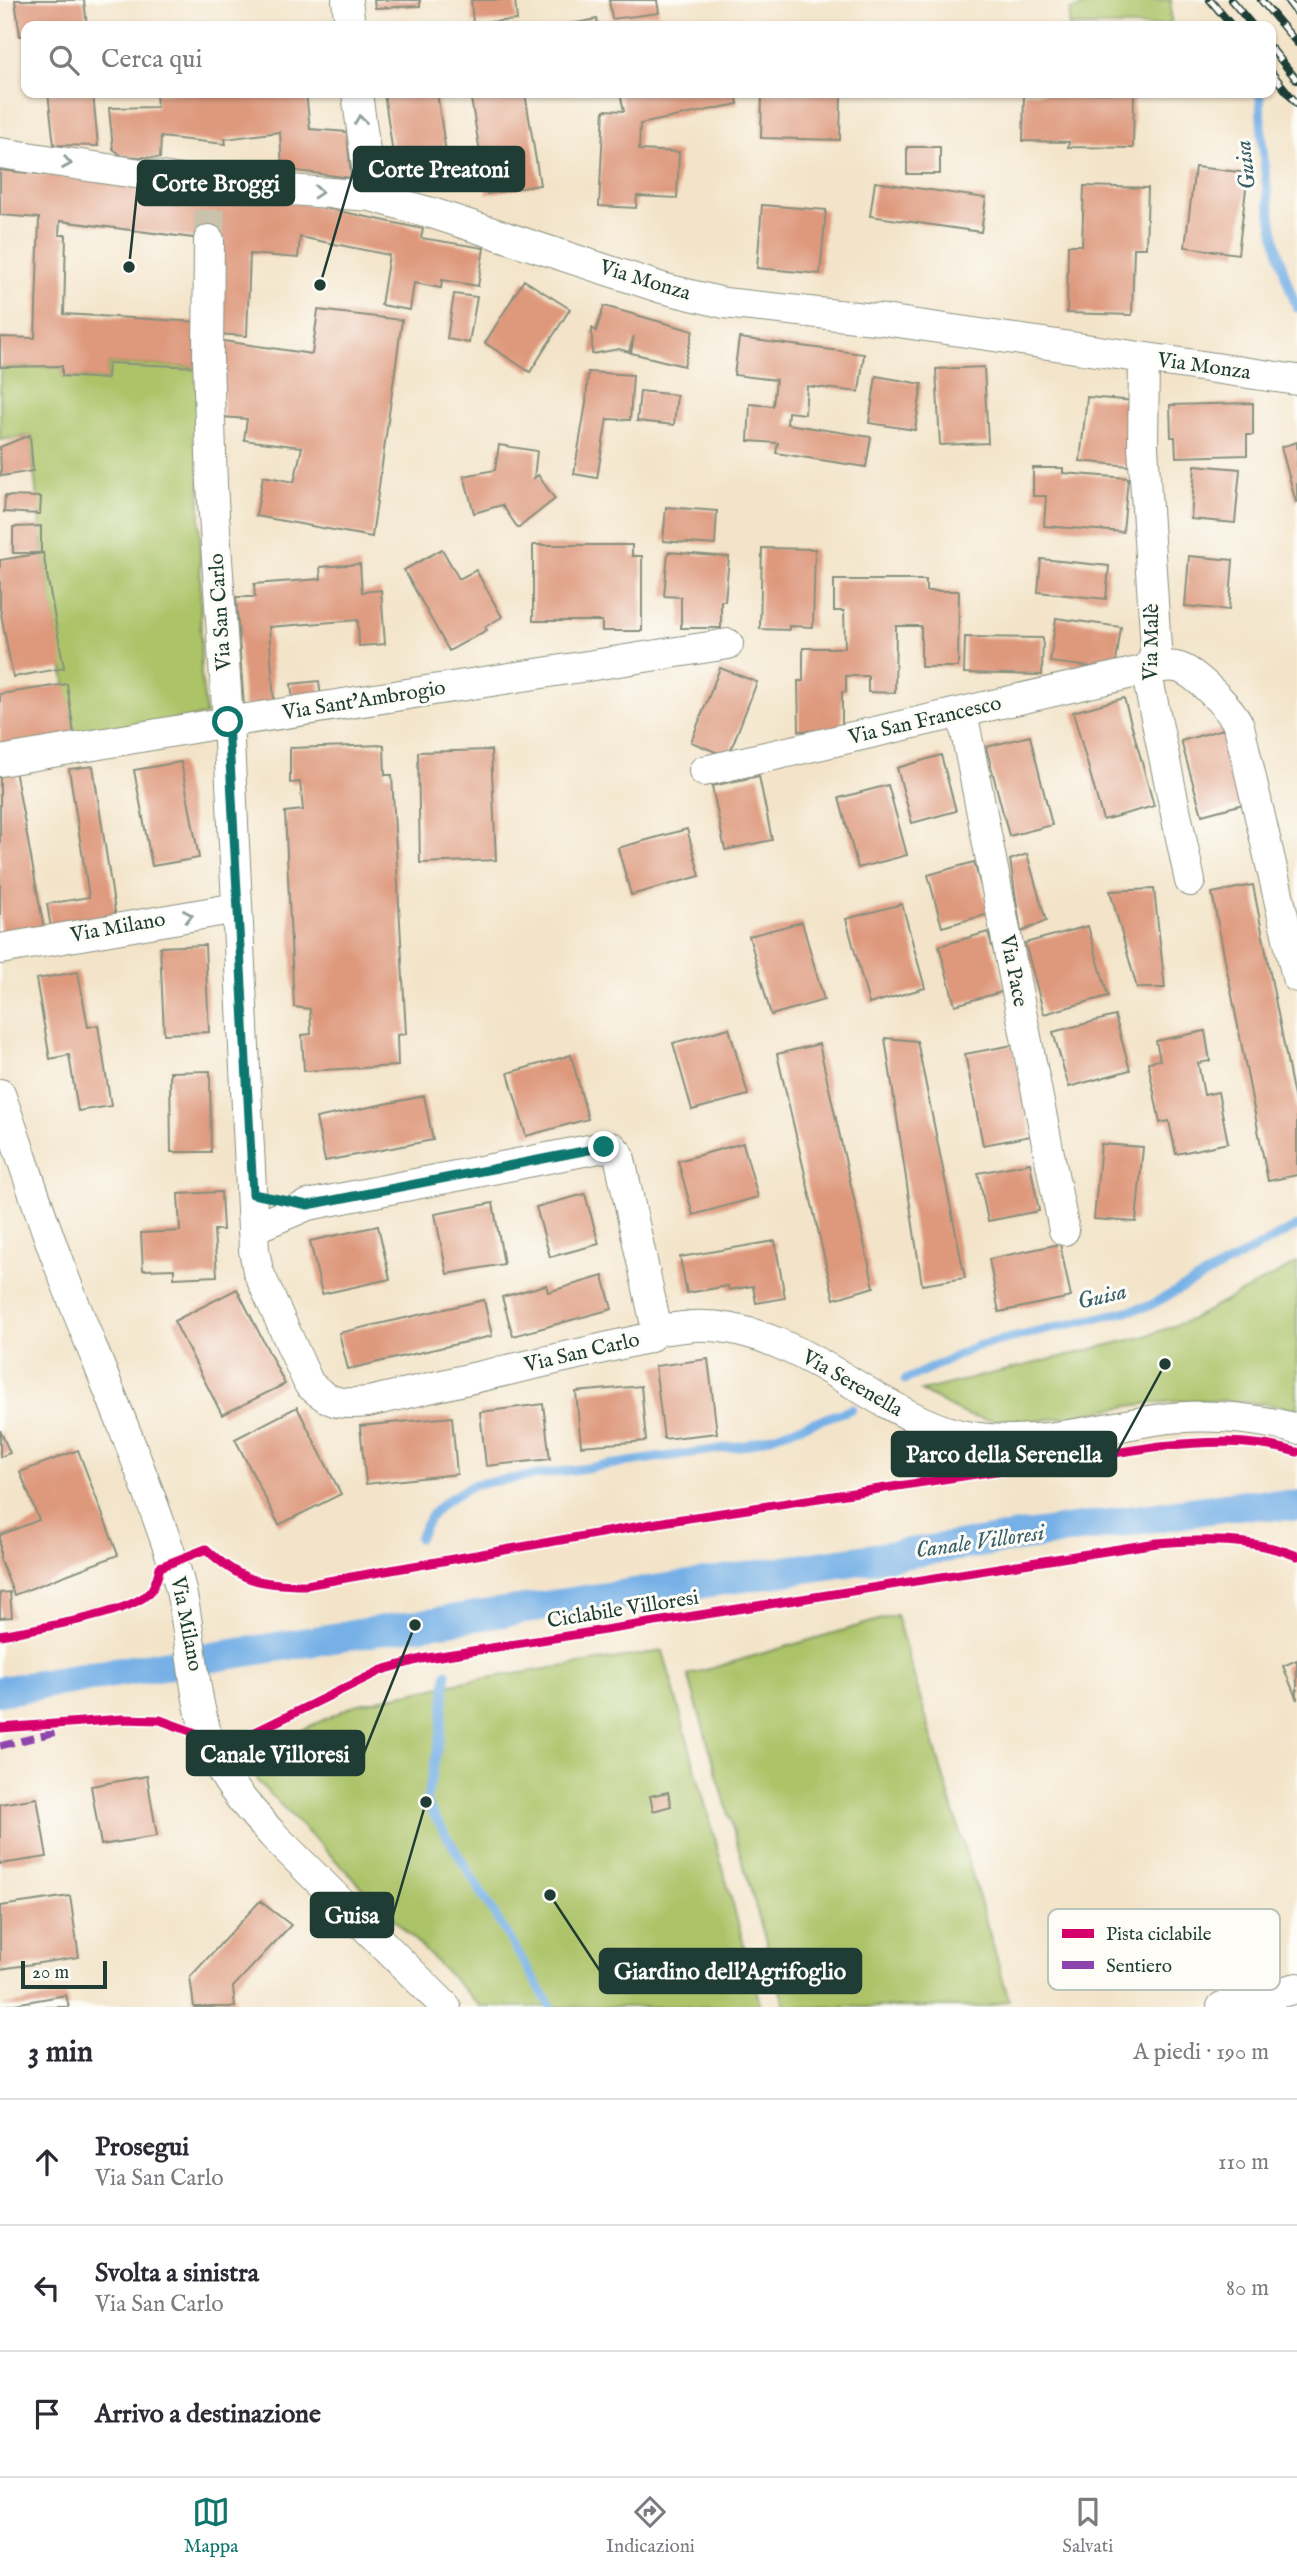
<!DOCTYPE html>
<html lang="it">
<head>
<meta charset="utf-8">
<style>
	body { margin:0; font-family:"IM FELL English",serif; background:#f7f7f7; color:#2b2b33 }
	.scale { position:absolute; left:21px; bottom:18px; width:86px; box-sizing:border-box; padding-left:7px; border:4px solid #1f3d34; border-top:0; font-size:19px; line-height:24px; white-space:nowrap; color:#1f3d34; -webkit-text-stroke:5px #fdfcf7; paint-order:stroke }
	.stop { position:absolute; width:21px; height:21px; margin:-16px; border:5px solid #0f766e; border-radius:50%; background:#fff }
	.stop.end { background:#0f766e; border-color:#fff; box-shadow:0 2px 7px #0008 }
	.list { margin:0; padding:0; list-style:none }
	h2 { display:flex; justify-content:space-between; align-items:center; height:91px; margin:0; padding:0 28px; font-size:30px }
	h2 small { font-size:23px; font-weight:400; color:#7c7c81 }
	.list li { display:grid; grid-template-columns:46px 1fr auto; gap:21px; align-items:center; box-sizing:border-box; height:126px; padding:0 28px; border-top:2px solid #e1e1e2 }
	.list b { display:block; font-size:26px; white-space:nowrap }
	.list p { margin:0; font-size:23px; white-space:nowrap; color:#7c7c81 }
	.list em { font-size:23px; font-style:normal; color:#7c7c81 }
	.icon { flex:none; width:38px; height:38px; fill:none; stroke:currentColor; stroke-width:2; stroke-linecap:round; stroke-linejoin:round }
	.map { position:relative; flex:none; width:1297px; height:2007px; overflow:hidden }
	.search { position:absolute; background:#fff; box-shadow:0 2px 5px #0004; left:21px; right:21px; top:21px; height:77px; display:flex; align-items:center; gap:18px; box-sizing:border-box; padding:0 24px; border-radius:14px; color:#7c7c81; font-size:26px }
	.sheet { height:469px; background:#fff }
	nav { display:flex; justify-content:space-around; align-items:center; box-sizing:border-box; height:98px; border-top:2px solid #e1e1e2; background:#fff; font-size:19px; color:#7c7c81 }
	nav a { display:grid; justify-items:center; gap:4px }
	nav .on { color:#0f766e }
	.map>svg:first-child { display:block }
</style>
</head>
<body>
<div class="map">
<svg width="1297" height="2007" viewBox="0 0 1297 2007">
	<rect width="100%" height="100%" fill="#fdfcf7"/>
	<filter id="ink" filterUnits="userSpaceOnUse"><feTurbulence type="fractalNoise" baseFrequency=".0143" numOctaves="2"/><feDisplacementMap in="SourceGraphic" scale="14" xChannelSelector="R" yChannelSelector="G"/><feConvolveMatrix kernelMatrix="1 2 1 2 8 2 1 2 1" color-interpolation-filters="sRGB"/></filter>
	<filter id="wash" filterUnits="userSpaceOnUse"><feTurbulence type="fractalNoise" baseFrequency=".00686" numOctaves="4" result="noise"/><feDisplacementMap in="SourceGraphic" scale="28" xChannelSelector="R" yChannelSelector="G"/><feGaussianBlur stdDeviation="1.57" result="paint"/><feColorMatrix in="noise" values="0 0 0 0 0 0 0 0 0 0 0 0 0 0 0 0 0 1.4 0 .05"/><feComposite in="paint" operator="in"/></filter>
	<g filter="url(#wash)">
		<rect width="100%" height="100%" fill="#f3e4c9"/>
		<!-- green -->
		<path fill="#acc368" stroke="#66804e" stroke-width="2" d="M1110,0h61v26h-102l1,-16z
			M108,363l91,4 2,308 5,40 -131,26 -32,-188 -13,-117 -30,4v-73l62,-1v10l45,3z
			M1297,1263v146c-47,-9 -96,-11 -143,-6 -60,5 -120,28 -180,14 -18,-4 -37,-18 -53,-26l225,-55 44,-16z
			M896,1615l113,385 -24,7h-200l-97,-332z
			M663,1651l98,356h-280l-223,-225 -7,-28 104,-49 106,-23z"/>
		<g fill="none" stroke-linecap="round" stroke-linejoin="round">
			<!-- stream -->
			<path stroke="#76b0e6" stroke-width="9" d="M1260,97c3,72 9,144 37,211
				M905,1380l72,-34 172,-40 148,-80
				M419,1538c13,-31 28,-39 56,-54l272,-39 105,-36
				M447,1673l-6,60 -15,69 125,205"/>
			<!-- canal -->
			<path stroke="#76b0e6" stroke-width="30" d="M0,1691l415,-66 830,-121 52,2"/>
		</g>
		<g id="blocks">
			<!-- building -->
			<path fill="#de997d" d="M15,0h69l3,26h-61v9l-6,1z
				M374,0h46v6l-45,2z
				M471,0h44l2,20 -44,3z
				M609,0h48l2,13 -47,6z
				M597,19l1,7h-32v-1z
				M48,93h45l5,53 -44,-1z
				M156,93h150l4,36 37,3 4,46 -69,-9 -2,-37 -55,7 1,5 -65,-7 -1,21 -38,-2 -9,-7 -4,-41 48,-1z
				M384,93h53l11,73 -52,8z
				M470,93h55l15,92 -53,9z
				M620,93h116l2,11 -98,20 -1,26 40,2 -2,46 -40,-2 -1,12 -37,-2 5,-96 20,1z
				M762,93h79l-1,47 -79,-2z
				M1024,93h110l-1,55 -65,-1 1,-5 -46,-1z
				M907,147h33v27h-33z
				M1195,167l53,6 -10,81 -53,-7z
				M0,170l302,33 121,26 -2,9 63,10 -6,38 -36,-6 -1,8 -27,-5 -4,27 -29,-5 8,-50 -89,-18 -2,21 -48,-4 -3,82 -33,-2 2,-93 -156,-20 -1,14h7l-2,79 135,8v45l-91,-4 -1,16 -45,-3v-10l-62,1v-30l35,1 4,-120 -39,-3z
				M875,182l111,16 -5,34 -111,-16z
				M1084,186l64,2 -2,60h-12l-2,67 -65,-2 1,-68h14z
				M762,205l64,5 -6,64 -63,-6z
				M524,280l46,29 -40,63 -45,-29z
				M454,294l23,3 -8,46 -22,-4z
				M604,306l89,25 -9,35 -53,-13 3,-17 -5,16 -10,-3 -27,5v-26l4,3z
				M318,310l84,10 -30,217 -116,-21 7,-40 31,6 8,-35 -58,-7 3,-21 -24,-2v-76l89,13z
				M739,338l125,16 -5,38 -52,-6 -2,28 -17,-2 -1,12 84,13 -5,30 -90,-14 2,-10 -30,-2 2,-37 23,2 3,-26 -42,-5z
				M984,367l4,76 -48,2 -4,-76z
				M588,372l45,3 -3,45 -23,-1 -10,59 -23,-4 12,-71z
				M876,376l46,8 -7,46 -46,-7z
				M640,391l37,4 -3,30 -37,-4z
				M1087,397l48,4 -6,65 -49,-5z
				M1253,403v32h-6v20l-71,2 -1,-20h-4l-1,-32z
				M30,435l3,36 -32,5 -1,-29z
				M1297,442v59l-1,1 -15,-55z
				M499,445l38,6 -3,27 4,-3 17,24 -37,29 -16,-23 -28,8 -10,-37 31,-6z
				M1195,465l45,4 -5,54 -44,-4z
				M1033,468h30v5l65,5 -5,54 -79,-6 2,-30h-13z
				M5,496l36,1 -1,17 -36,-2z
				M666,507l51,4 -2,34 -52,-4z
				M41,526v27h-28v-26z
				M533,545h99v11h10v75h-40v-10h-69z
				M762,548l53,1 -2,78 -24,-1v4l-29,-1z
				M442,549l17,30 17,-9 26,47 -17,10 2,3 -38,21 -45,-81z
				M668,552l61,5 -4,44h-4v27h-40v-31l-17,-1z
				M43,553l21,115 -51,9 -13,-68v-49z
				M1189,556l44,4 -4,50 -44,-4z
				M1041,559l68,7 -3,33 -68,-7z
				M360,564l2,28 19,-2 4,54 -26,2 -1,-26 -89,7 5,76 -30,4 -8,-110h19l-1,-13 67,-5 -1,-12z
				M834,580h92v11h33l-1,76h-37v-41h-25l-1,67 -27,-1v-16h-22v16h-4v38l-43,1 -1,-50h5v-33h42l-1,-37h-10z
				M1056,618l65,9 -6,43 -65,-8z
				M965,637l78,1 -1,37 -78,-2z
				M720,668l37,14 -29,75 -37,-15z
				M319,681l2,17 -28,3 -2,-17z
				M67,684l8,57 -75,11v-58z
				M1124,698l30,108 -51,14 -30,-108z
				M1230,727l21,75 -49,13 -21,-74z
				M1030,736l22,89 -43,11 -23,-89z
				M384,745l1,30h7l14,259 -9,1 1,31 -94,5 -2,-36 9,-1 -1,-25 -16,-2 -9,-195 18,-2 -3,-28 -10,1v-35z
				M491,750l5,110 -76,3 -2,-111z
				M941,755l15,56 -44,12 -15,-55z
				M181,762l18,96 -47,8 -18,-96z
				M93,766l23,152 -65,10 -4,-24 42,-7 -20,-128z
				M15,770l30,164 -45,8v-169z
				M759,776l13,64 -47,10 -13,-64z
				M888,785l19,70 -49,13 -19,-70z
				M687,829l13,47 -69,19 -13,-47z
				M1027,854l19,67 -25,11 -11,-72z
				M974,862l15,52 -47,13 -14,-52z
				M1253,885l44,227v63l-29,6 -56,-288z
				M1154,889l11,99h-28l-27,-97z
				M902,904l23,84 -56,16 -23,-85z
				M802,922l22,78 -53,15 -22,-79z
				M1088,926l20,70 -64,18 -19,-71z
				M988,932l17,59 -50,14 -16,-59z
				M205,945l4,87 -45,2 -4,-87z
				M78,972l10,55 10,-2 13,81 -33,5 -9,-56 -19,4 -14,-80z
				M1115,1016l15,54 -61,17 -16,-55z
				M729,1028l19,67 -56,15 -19,-67z
				M1205,1031l5,30 -12,2 6,32 14,-3 10,51 -52,11 -7,-33 -9,2 -12,-61 12,-2 -4,-19z
				M885,1038l32,3 48,237 -43,7z
				M819,1044l55,243 -40,12 -57,-245z
				M1013,1045l18,91 -48,9 -18,-91z
				M571,1055l17,64 -62,17 -18,-63z
				M210,1071l1,81h-40l-1,-80z
				M424,1096l9,44 -108,21 -9,-43z
				M743,1143l15,54 -65,18 -15,-54z
				M1101,1144l42,3 -7,75 -42,-3z
				M1030,1163l9,48 -51,10 -10,-48z
				M221,1192l2,38h-9l3,46 -43,2v-9l-31,1 -2,-37 39,-2 -2,-37z
				M585,1194l14,50 -49,13 -14,-50z
				M493,1203l11,61 -57,10 -12,-60z
				M378,1226l12,53 -68,15 -12,-53z
				M775,1241l10,57 -29,5 -3,-17 -24,4 -1,-4 -41,7 -7,-36z
				M1060,1244l11,53 -72,15 -10,-53z
				M603,1276l9,33 -99,27 -11,-39 44,-12 2,7z
				M237,1289l48,95 -63,31 -48,-94z
				M484,1300l8,36 -144,33 -9,-36z
				M708,1359l9,74 -53,6 -9,-73z
				M641,1386l5,55 -65,5 -5,-54z
				M543,1404l7,55 -64,7 -6,-54z
				M297,1407l44,87 -62,31 -44,-86z
				M452,1417l5,57 -91,10 -6,-58z
				M0,1430l10,23 -10,4z
				M78,1450l40,105 -104,40 -14,-36v-24l39,-15 -19,-48z
				M10,1592l2,25 -12,1v-25z
				M1297,1660v40l-14,-34z
				M147,1776l10,60 -56,9 -10,-59z
				M668,1792l3,14 -18,5 -3,-15z
				M37,1798l10,59 -47,7v-60z
				M70,1896l9,61 -79,12v-63z
				M260,1901l31,24 -58,62 2,20h-41l-4,-30z
				M66,1995l3,12h-66v-1z"/>
		</g>
	</g>
	<g filter="url(#ink)">
		<use href="#blocks" fill-opacity="0" stroke="#89907e" stroke-width="2"/>
		<g fill="none" stroke-linecap="round" stroke-linejoin="round">
			<!-- minor-tunnel -->
			<path stroke="#c9c3ab" stroke-width="30" stroke-dasharray="30 15" stroke-linecap="butt" d="M209,240l1,-49"/>
			<!-- minor casing -->
			<g stroke="#89907e" stroke-width="32">
				<path id="minor" d="M347,0l3,26
					M357,93l14,103
					M0,153l209,31 162,12 64,18 227,74 62,15 160,17 413,60
					M209,240l-1,119 4,126 16,237 26,528 4,21 51,113c22,20 30,21 59,18l280,-64 9,-8 -38,-175 -6,-7 -9,-1 -296,58 -54,23
					M1144,358l-1,89 13,201 -3,12 -7,10 44,211
					M962,712l102,518
					M0,761l228,-39 500,-78
					M704,771l442,-101c11,-2 23,-6 34,-2 17,6 52,42 59,58l58,251
					M0,949l237,-41
					M0,1094c22,62 41,125 65,186 37,94 76,186 108,282 22,64 15,141 45,201 13,27 35,50 55,72l173,172
					M657,1330c12,-1 25,-3 37,-4 68,-3 129,40 185,73 26,14 53,30 82,36 65,14 130,-5 194,-15 46,-7 97,-3 142,9
					M1222,2007l75,-19"/>
			</g>
			<!-- minor -->
			<use href="#minor" stroke="#fff" stroke-width="30"/>
			<!-- rail casing -->
			<g stroke="#1f3d34" stroke-width="8">
				<path id="rail" d="M1210,0l22,26
					M1231,0l22,26
					M1261,0l36,43
					M1287,0l10,13
					M1271,48l26,32
					M1271,72l26,32"/>
			</g>
			<!-- rail -->
			<use href="#rail" stroke="#fdfcf7" stroke-width="5" stroke-dasharray="16" stroke-linecap="butt"/>
			<!-- quiet -->
			<path stroke="#8e44ad" stroke-width="7" stroke-dasharray="14 7" stroke-linecap="butt" d="M0,1746l61,-15"/>
			<!-- cycleway casing -->
			<g stroke="#fdfcf7" stroke-width="13">
				<path id="cycleway" d="M0,1635c32,-6 129,-20 150,-43 6,-7 8,-17 10,-25l46,-18c34,32 54,36 100,36l363,-64 491,-75c46,-5 92,-7 137,6
					M0,1728l123,-9 37,1 33,12 40,28 9,-4 -5,-15 145,-71 39,-11 736,-116c47,-4 95,-5 140,13"/>
			</g>
			<!-- cycleway -->
			<use href="#cycleway" stroke="#d6006c" stroke-width="9"/>
		</g>
		<!-- one-way arrows -->
		<defs><path id="oneway-chevron" d="M-2-3.5L2.5 0L-2 3.5" fill="none" stroke-width="1.6" stroke-linecap="round" stroke-linejoin="round" transform="scale(1.75)"/></defs>
		<g stroke="#8f9e9a">
			<use href="#oneway-chevron" transform="translate(360 120) rotate(-97)"/>
			<use href="#oneway-chevron" transform="translate(67 163) rotate(9)"/>
			<use href="#oneway-chevron" transform="translate(318 192) rotate(4)"/>
			<use href="#oneway-chevron" transform="translate(188 916) rotate(-10)"/>
		</g>
	</g>
	<g fill="none" stroke-linecap="round" stroke-linejoin="round" filter="url(#ink)">
		<!-- route -->
		<path stroke="#0f766e" stroke-width="9" d="M228,722l25,472 55,11 296,-58"/>
	</g>
	<g text-anchor="middle" dominant-baseline="central" stroke-width="6" stroke-linejoin="round" paint-order="stroke">
		<!-- street labels -->
		<g font-size="21" fill="#1f3d34" stroke="#fdfcf7">
			<text transform="translate(645 281) rotate(17)">Via Monza</text>
			<text transform="translate(1204 367) rotate(8)">Via Monza</text>
			<text transform="translate(221 612) rotate(-94)">Via San Carlo</text>
			<text transform="translate(1152 642) rotate(-89)">Via Malè</text>
			<text transform="translate(364 701) rotate(-9)">Via Sant'Ambrogio</text>
			<text transform="translate(925 721) rotate(-13)">Via San Francesco</text>
			<text transform="translate(118 928) rotate(-10)">Via Milano</text>
			<text transform="translate(1013 971) rotate(79)">Via Pace</text>
			<text transform="translate(582 1353) rotate(-13)">Via San Carlo</text>
			<text transform="translate(852 1384) rotate(30)">Via Serenella</text>
			<text transform="translate(623 1610) rotate(-9)">Ciclabile Villoresi</text>
			<text transform="translate(186 1624) rotate(79)">Via Milano</text>
		</g>
		<!-- water labels -->
		<g font-size="23" font-style="italic" fill="#396069" stroke="#fdfcf7">
			<text transform="translate(1246 165) rotate(-96)">Guisa</text>
			<text transform="translate(1102 1297) rotate(-13)">Guisa</text>
			<text transform="translate(980 1542) rotate(-8)">Canale Villoresi</text>
		</g>
	</g>
	<!-- legend -->
	<rect x="1048" y="1909" width="232" height="81" rx="10" fill="#fdfcf7" stroke="#bac3bc" stroke-width="2"/>
	<rect x="1062" y="1929" width="32" height="9" fill="#d6006c"/>
	<rect x="1062" y="1961" width="32" height="8" fill="#8e44ad"/>
	<g font-size="19" fill="#1f3d34">
		<text x="1106" y="1940">Pista ciclabile</text>
		<text x="1106" y="1972">Sentiero</text>
	</g>
	<!-- callouts -->
	<path fill="none" stroke="#1f3d34" stroke-width="2.5" d="M320 285L354 169M129 267L138 183M1165 1364L1116 1454M415 1625L364 1753M426 1802L393 1915M550 1895L600 1971"/>
	<g fill="#1f3d34" stroke="#fdfcf7" stroke-width="2.5">
		<circle cx="320" cy="285" r="7"/>
		<circle cx="129" cy="267" r="7"/>
		<circle cx="1165" cy="1364" r="7"/>
		<circle cx="415" cy="1625" r="7"/>
		<circle cx="426" cy="1802" r="7"/>
		<circle cx="550" cy="1895" r="7"/>
	</g>
	<g fill="#1f3d34" stroke="#1f3d34" stroke-width="2.5">
		<rect x="354" y="147" width="170" height="44" rx="7"/>
		<rect x="138" y="161" width="156" height="44" rx="7"/>
		<rect x="892" y="1432" width="224" height="44" rx="7"/>
		<rect x="187" y="1731" width="177" height="44" rx="7"/>
		<rect x="311" y="1893" width="82" height="44" rx="7"/>
		<rect x="600" y="1949" width="261" height="44" rx="7"/>
	</g>
	<g font-size="23" text-anchor="middle" font-weight="bold" fill="#fff">
		<text x="439" y="177">Corte Preatoni</text>
		<text x="216" y="191">Corte Broggi</text>
		<text x="1004" y="1462">Parco della Serenella</text>
		<text x="275" y="1762">Canale Villoresi</text>
		<text x="352" y="1923">Guisa</text>
		<text x="730" y="1979">Giardino dell'Agrifoglio</text>
	</g>
</svg>
<div class="scale">20 m</div>
<div class="stop" style="left:228px;top:722px"></div>
<div class="stop end" style="left:604px;top:1147px"></div>
<div class="search"><svg class="icon" aria-label="search" viewBox="0 0 24 24"><circle cx="10" cy="10" r="6"/><path d="M15 15l6 6"/></svg>Cerca qui</div>
</div>
<section class="sheet">
<h2>3 min<small>A piedi · 190 m</small></h2>
<ul class="list">
<li><svg class="icon" aria-label="ahead" viewBox="0 0 24 24"><path d="M12 20V5M6 11l6-6 6 6"/></svg><div><b>Prosegui</b><p>Via San Carlo</p></div><em>110 m</em></li>
<li><svg class="icon" aria-label="left" viewBox="0 0 24 24"><path d="M17 20v-9H6M10 6l-5 5 5 5"/></svg><div><b>Svolta a sinistra</b><p>Via San Carlo</p></div><em>80 m</em></li>
<li><svg class="icon" aria-label="arrive" viewBox="0 0 24 24"><path d="M6 21V4h12l-3 4 3 4H6"/></svg><div><b>Arrivo a destinazione</b></div></li>
</ul>
</section>
<nav>
<a class="on"><svg class="icon" aria-label="map" viewBox="0 0 24 24"><path d="M3 6l6-2 6 2 6-2v14l-6 2-6-2-6 2zM9 4v14M15 6v14"/></svg>Mappa</a>
<a><svg class="icon" aria-label="directions" viewBox="0 0 24 24"><path d="M12 3l9 9-9 9-9-9zM9 14v-3h6M13 9l2 2-2 2"/></svg>Indicazioni</a>
<a><svg class="icon" aria-label="saved" viewBox="0 0 24 24"><path d="M7 4h10v16l-5-4-5 4z"/></svg>Salvati</a>
</nav>
</body>
</html>
